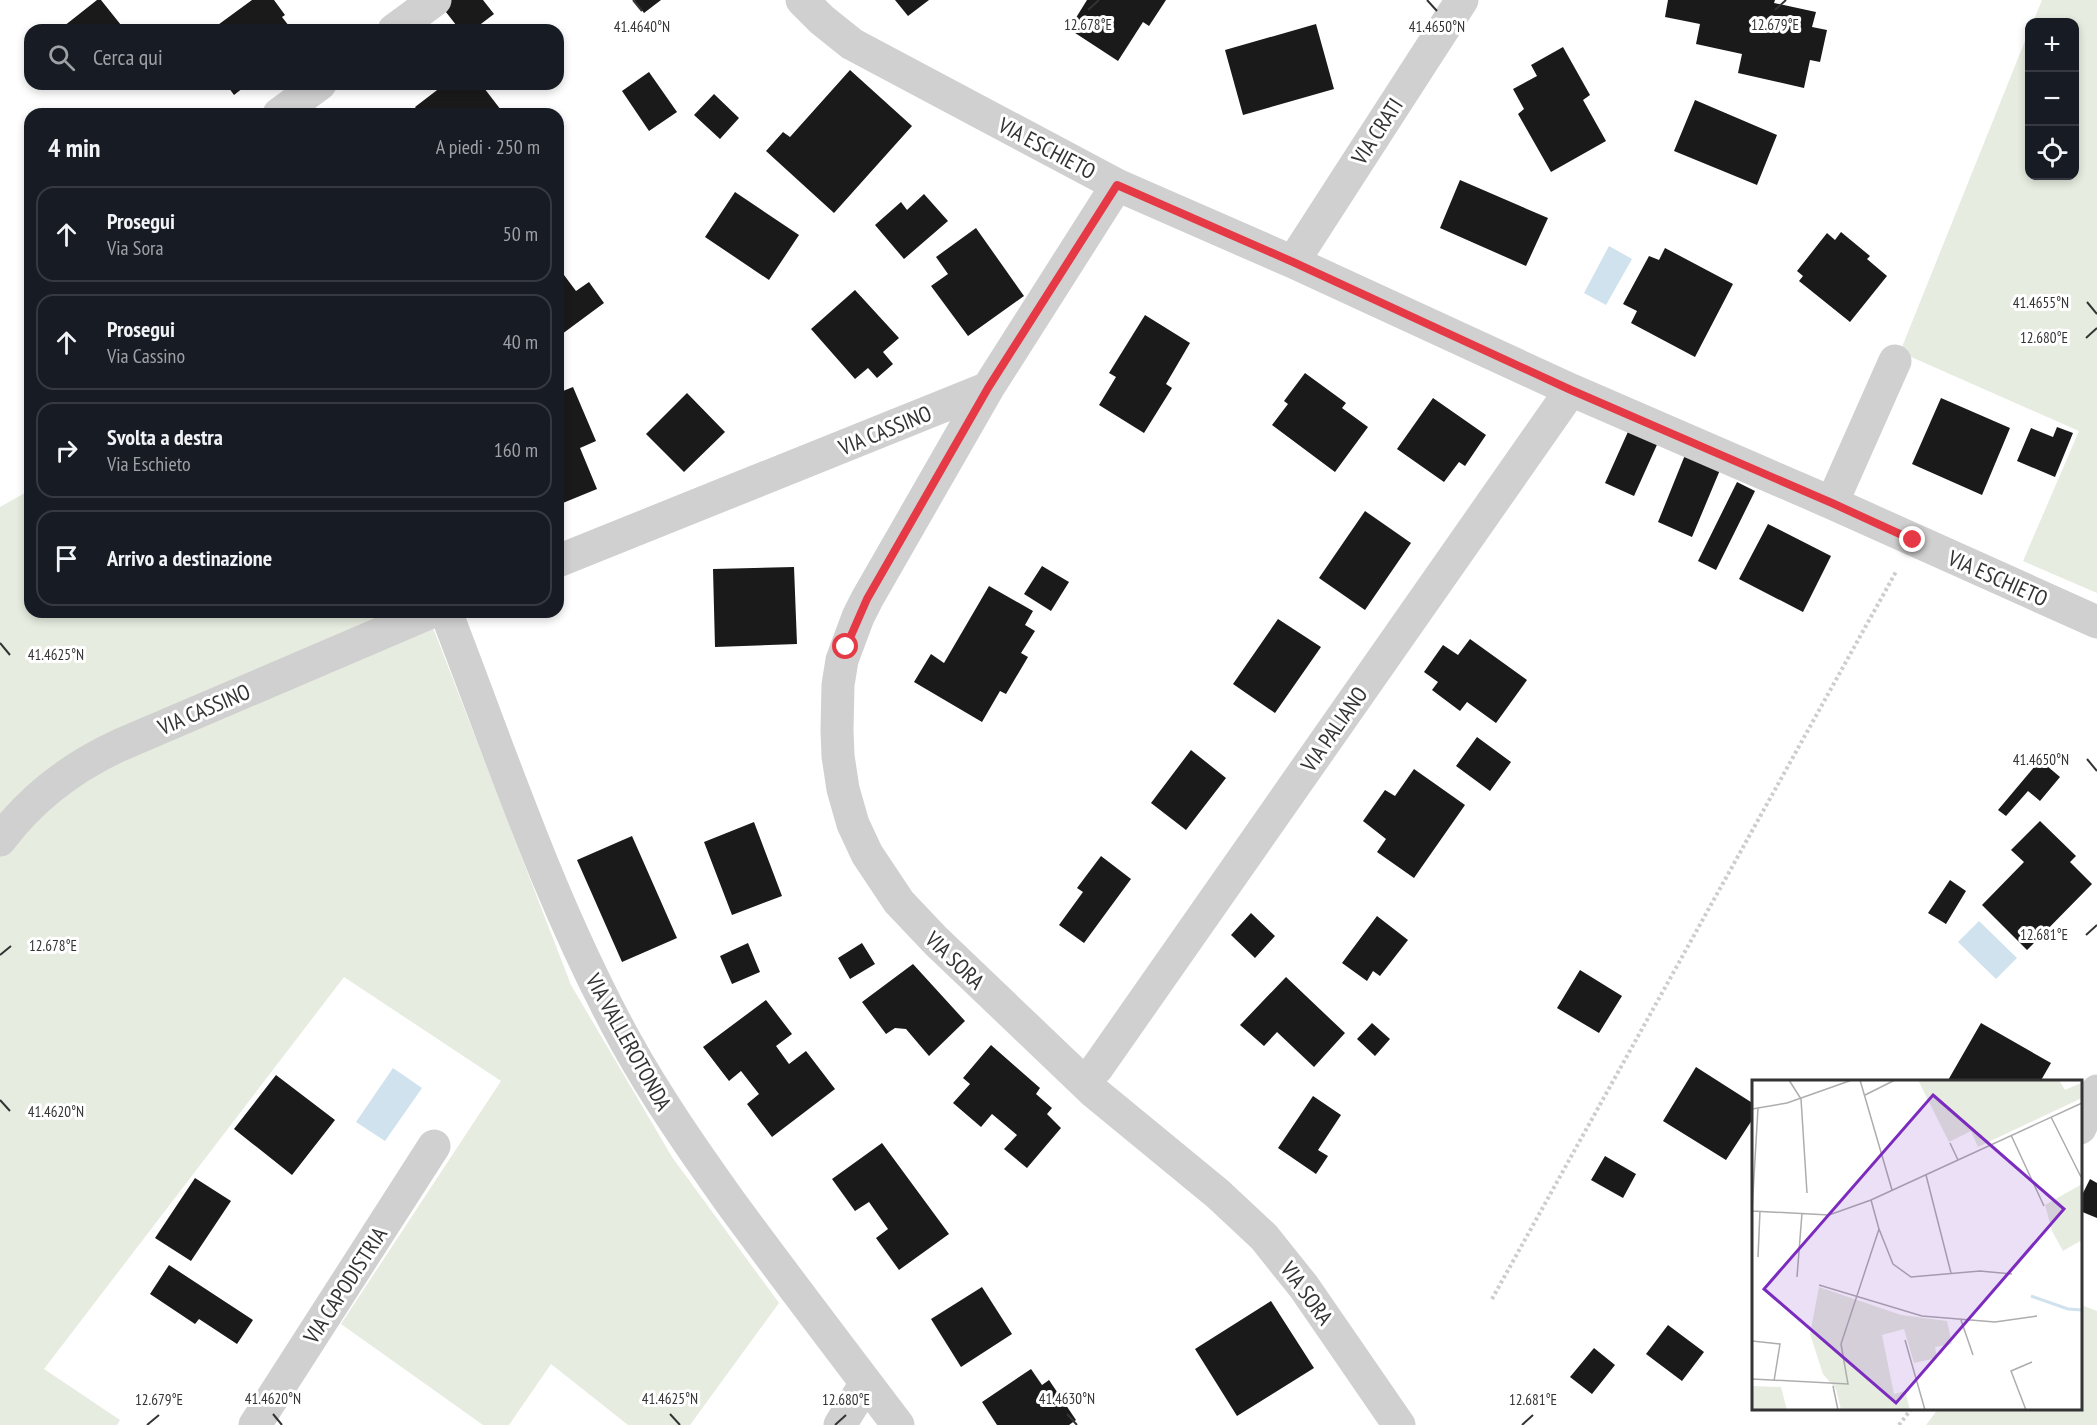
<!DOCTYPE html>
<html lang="it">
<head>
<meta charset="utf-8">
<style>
	body { margin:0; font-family:"PT Sans Narrow",sans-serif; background:#20242c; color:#f1f3f6 }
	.controls { position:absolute; right:18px; top:18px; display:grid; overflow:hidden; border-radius:12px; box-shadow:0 3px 9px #0003 }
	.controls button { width:54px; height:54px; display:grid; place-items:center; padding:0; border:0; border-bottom:2px solid #363941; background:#171b24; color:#f1f3f6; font:30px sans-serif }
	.stop { position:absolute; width:18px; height:18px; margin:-14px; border:4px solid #e63946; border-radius:50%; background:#fff }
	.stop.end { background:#e63946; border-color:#fff; box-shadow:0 2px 6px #0008 }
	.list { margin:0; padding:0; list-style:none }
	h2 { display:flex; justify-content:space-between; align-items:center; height:78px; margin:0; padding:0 24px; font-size:26px }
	h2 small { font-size:20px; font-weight:400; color:#9ea1a6 }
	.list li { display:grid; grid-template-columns:39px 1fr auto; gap:18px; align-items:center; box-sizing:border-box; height:96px; margin:0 12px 12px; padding:0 12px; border:2px solid #363941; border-radius:18px }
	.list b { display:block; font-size:22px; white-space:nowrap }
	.list p { margin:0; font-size:20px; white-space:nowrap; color:#9ea1a6 }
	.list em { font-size:20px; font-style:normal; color:#9ea1a6 }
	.icon { flex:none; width:33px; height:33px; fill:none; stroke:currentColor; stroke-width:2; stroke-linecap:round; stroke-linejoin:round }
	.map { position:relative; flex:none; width:2097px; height:1425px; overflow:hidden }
	.search { position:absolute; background:#171b24; box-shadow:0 3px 9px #0003; left:24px; top:24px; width:540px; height:66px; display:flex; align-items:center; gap:15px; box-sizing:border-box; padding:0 21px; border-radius:18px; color:#9ea1a6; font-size:22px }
	.panel { position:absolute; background:#171b24; box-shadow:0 3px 9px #0003; left:24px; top:108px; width:540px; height:510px; border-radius:18px }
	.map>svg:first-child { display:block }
</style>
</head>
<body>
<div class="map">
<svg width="2097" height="1425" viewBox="0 0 2097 1425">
	<rect width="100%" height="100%" fill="#fff"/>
	<!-- green -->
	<path fill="#e6ecdf" d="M2042,0h55v593l-74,-32 56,-130 -179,-79 129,-321 1,145h44v-154h-41z
		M30,490v122h397l144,373 101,172 107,146 -89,122h-62l-77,-61 -42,61h-26l-142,-101 160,-243 -157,-104 -300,392 76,51 -3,5h-117v-918z
		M2081,1305l16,6v114h-171l12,-16 142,-1z"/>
	<!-- water -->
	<path fill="#cfe2ee" d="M1609,246l23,13 -26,46 -22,-12z
		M1979,921l38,37 -21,21 -38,-37z
		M393,1068l29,20 -37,53 -29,-19z"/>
	<!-- building -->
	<path fill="#1a1a1a" d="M97,0h4l24,30h-66z
		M252,0h22l11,15 -3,2 7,9 -3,2 1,2h-76z
		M451,0h32l11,14 -21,16h-13l-18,-23z
		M634,0h27l-17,13z
		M895,0h34l-21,16z
		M1087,0h79l-17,26 -6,-4 -25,39 -49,-32z
		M1668,0h107l-1,3 42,9 -4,15 15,3 -7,32 -10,-2 -6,28 -66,-15 4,-19 -46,-10 4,-20 -35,-7z
		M1316,24l18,65 -91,26 -18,-65z
		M1563,47l27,48 -7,5 23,41 -55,31 -33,-58 6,-5 -11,-20 24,-13 -6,-11z
		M850,70l62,56 -78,87 -68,-62 17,-19 7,5z
		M649,72l28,40 -28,19 -27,-40z
		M226,84h22l-14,11z
		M445,84h36l23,30h-84l-5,-7z
		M714,94l25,24 -19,21 -26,-24z
		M1695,100l82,35 -20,50 -83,-34z
		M1460,180l88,38 -22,48 -86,-38z
		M735,192l64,43 -30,45 -64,-43z
		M924,194l24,27 -44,38 -29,-34 26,-23 6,8z
		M976,228l48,68 -56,40 -37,-50 17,-12 -12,-17z
		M1841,232l29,24 -3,3 20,17 -37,46 -51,-41 4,-5 -6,-5 30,-38 8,7z
		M1665,248l68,36 -38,73 -64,-34 6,-12 -14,-7 26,-48 10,4z
		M558,267l18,24 13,-9 15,21 -46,34z
		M855,290l44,48 -16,14 10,12 -16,14 -9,-10 -13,11 -44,-50z
		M1145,315l45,28 -24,41 6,4 -28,45 -45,-28 17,-28 -7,-4z
		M1305,373l41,30 -4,5 26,19 -33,45 -63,-47 16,-21 -4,-3z
		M573,387l23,54 -16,7 17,41 -39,16v-112z
		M687,393l38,39 -41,40 -38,-38z
		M1433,398l53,37 -21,31 -6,-4 -15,20 -47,-33z
		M1941,398l69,30 -28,67 -70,-31z
		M1631,425l29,13 -26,58 -29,-13z
		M2057,427l16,6 -18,44 -38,-16 14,-33 22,9z
		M1685,455l35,15 -28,67 -34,-15z
		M1737,482l18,9 -39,79 -18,-9z
		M1365,511l46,32 -46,67 -46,-32z
		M1768,524l63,32 -28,56 -64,-33z
		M1042,566l27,16 -18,29 -27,-17z
		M794,567l3,77 -82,3 -2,-78z
		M989,586l44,25 -8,14 10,6 -14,22 7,4 -22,37 -6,-3 -18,31 -68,-40 17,-28 13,9z
		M1278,619l43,28 -46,66 -42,-29z
		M1470,639l57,41 -31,43 -29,-21 -7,9 -28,-21 6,-8 -14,-10 19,-27 15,10z
		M1477,737l34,25 -21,29 -34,-25z
		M1191,750l35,28 -40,52 -35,-27z
		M2040,760l20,17 -20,24 -12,-10 -22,25 -8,-6z
		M1414,769l51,36 -51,73 -37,-26 9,-13 -23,-18 22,-31 10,6z
		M2040,821l36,35 -6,6 22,22 -65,66 -45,-45 42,-43 -13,-12z
		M754,822l28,74 -50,19 -28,-73z
		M632,836l45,102 -55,24 -45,-102z
		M1101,856l30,23 -47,64 -25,-18 24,-33 -6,-4z
		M1950,880l16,11 -20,33 -18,-11z
		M1251,913l24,23 -20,22 -24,-23z
		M1377,916l31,24 -28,36 -7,-5 -6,10 -25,-18z
		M748,943l12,29 -28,12 -12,-28z
		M862,943l13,21 -25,15 -12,-21z
		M913,964l52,57 -36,35 -23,-27 -11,-1 -9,6 -24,-32z
		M1580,970l42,26 -23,37 -42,-25z
		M1286,977l59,56 -31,34 -37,-35 -13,14 -24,-21z
		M766,1000l26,34 -16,12 13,18 17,-13 29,38 -63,48 -25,-33 12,-10 -18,-23 -12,10 -26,-34z
		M1372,1023l18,16 -15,17 -18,-17z
		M1981,1023l70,40 -11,19h-93z
		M991,1045l49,43 -4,6 16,14 -5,6 14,14 -34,40 -23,-19 13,-14 -25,-21 -11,13 -28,-24 17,-19 -7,-6z
		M1696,1067l58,37v13l-28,43 -63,-39z
		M276,1075l59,45 -43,55 -58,-46z
		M1313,1096l28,19 -23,35 10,6 -12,18 -38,-26z
		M882,1143l67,91 -50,36 -23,-32 12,-9 -19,-27 -14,9 -23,-32z
		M1605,1156l31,18 -13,24 -32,-18z
		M195,1178l36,23 -40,60 -36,-23z
		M2090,1179l7,4v35l-17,-7v-12z
		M169,1265l84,55 -16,24 -38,-25 -4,5 -45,-30z
		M982,1287l30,47 -51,33 -30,-48z
		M1271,1301l43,67 -77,48 -42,-67z
		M1668,1325l36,27 -22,29 -36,-27z
		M1594,1348l21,17 -23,29 -22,-17z
		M1031,1369l11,16 7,-5 27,40 -7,5h-72l-15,-23z"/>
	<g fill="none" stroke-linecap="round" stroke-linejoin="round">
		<!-- path -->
		<path stroke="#cdcdcd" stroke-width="4" stroke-dasharray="3 3" stroke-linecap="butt" d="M1492,1299l405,-729
			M1899,1425l13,-17"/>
		<!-- minor -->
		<path stroke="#d0d0d0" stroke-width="33" d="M802,0l20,20 30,24 265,141 176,77 278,128 261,113 265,119
			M394,30l41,-30
			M279,114l41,-30
			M1293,262l169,-262
			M988,388l-121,211 -9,18 -16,43 -4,25 -1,45 1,26 5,33 10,35 14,30 32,48 37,39 158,151 124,102 46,43 40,50 95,138
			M1832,503l63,-142
			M558,561l430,-173 129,-203
			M446,612c56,145 105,294 180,430 31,56 68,109 105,161 55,75 111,148 167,222
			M0,840c32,-43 72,-73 120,-95l311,-133
			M1097,1068l474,-678
			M2080,1128l17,-37
			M255,1425l179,-279
			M840,1425l26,-42"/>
	</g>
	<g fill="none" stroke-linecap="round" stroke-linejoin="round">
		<!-- route -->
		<path stroke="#e63946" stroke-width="8" d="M846,647l21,-48 121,-211 129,-203 176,77 278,128 261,113 81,37"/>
	</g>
	<!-- ticks -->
	<path fill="none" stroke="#333" stroke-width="2" d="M633,0l9,11M1427,0l10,11M1088,10l11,-10M1775,10l11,-10M2087,302l10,12M2086,338l11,-10M0,643l10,12M2087,759l10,12M2086,935l11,-10M0,955l11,-9M0,1100l10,11M273,1414l9,11M670,1414l10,11M1067,1414l10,11M147,1425l12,-10M835,1425l11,-10M1522,1425l11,-10"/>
	<g text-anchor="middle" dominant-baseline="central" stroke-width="6" stroke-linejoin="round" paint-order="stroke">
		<!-- street labels -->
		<g font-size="22" fill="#333" stroke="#fff">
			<text transform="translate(1377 131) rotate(-57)">VIA CRATI</text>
			<text transform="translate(1047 148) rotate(28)">VIA ESCHIETO</text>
			<text transform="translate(885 430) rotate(-22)">VIA CASSINO</text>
			<text transform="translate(1998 578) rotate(24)">VIA ESCHIETO</text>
			<text transform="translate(204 709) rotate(-23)">VIA CASSINO</text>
			<text transform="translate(1334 729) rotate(-55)">VIA PALIANO</text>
			<text transform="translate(955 960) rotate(44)">VIA SORA</text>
			<text transform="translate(629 1042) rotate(61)">VIA VALLEROTONDA</text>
			<text transform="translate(345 1285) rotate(-57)">VIA CAPODISTRIA</text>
			<text transform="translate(1307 1293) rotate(54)">VIA SORA</text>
		</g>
	</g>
	<!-- overview -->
	<g transform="translate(1752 1080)">
		<rect width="330" height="330" fill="#fff"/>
		<path d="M166,0h141l6,10 16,-7 1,15 -104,49 -7,-16 -22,11zM330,104v59l-2,-2 -17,10 -11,-20 -7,-26zM67,207l82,28 46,6 5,23 -17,3 2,11 -23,5 -10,-34 -22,6 12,59 11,-3 5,19h-69l-5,-21 -13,-15 -13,-40zM0,306l29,1 6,23h-35z" fill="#e6ecdf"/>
		<path fill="none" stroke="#cfe2ee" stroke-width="3" d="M279,216l37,13 14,1"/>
		<path fill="none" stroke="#adadad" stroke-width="1.5" d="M37,0l12,19 6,94M108,0l32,110M113,15l30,-15M6,28l-6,103 77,4 42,-15 211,-97M0,29l35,-6 65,-23M299,37l30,60M259,55l33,71M198,63l8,17M174,95l25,98M127,149l14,35 18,13 69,-6 32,3M6,177l2,-46M45,197l5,-64M67,205l103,31 73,6 42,-6M209,240l12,35M153,260l20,70M0,261l28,3 -6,37M0,299l96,5 -7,-40 38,-115 -8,-29M81,306l5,24M274,330l-15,-39 21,-9"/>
		<path fill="#7b2cbf" fill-opacity="0.15" stroke="#7b2cbf" stroke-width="3" d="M181,15l131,114 -168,194 -132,-114z"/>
		<rect width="330" height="330" fill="none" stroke="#333" stroke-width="3"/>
	</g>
	<g font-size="15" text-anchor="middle" fill="#333" stroke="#fff" stroke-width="6" stroke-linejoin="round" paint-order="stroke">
		<text x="1088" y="30">12.678°E</text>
		<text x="1775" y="30">12.679°E</text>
		<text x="642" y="32">41.4640°N</text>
		<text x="1437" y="32">41.4650°N</text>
		<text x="2041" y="308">41.4655°N</text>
		<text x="2044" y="343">12.680°E</text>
		<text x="56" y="660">41.4625°N</text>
		<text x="2041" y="765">41.4650°N</text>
		<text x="2044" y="940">12.681°E</text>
		<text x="53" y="951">12.678°E</text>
		<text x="56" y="1117">41.4620°N</text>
		<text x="273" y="1404">41.4620°N</text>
		<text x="670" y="1404">41.4625°N</text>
		<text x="1067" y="1404">41.4630°N</text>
		<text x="159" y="1405">12.679°E</text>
		<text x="846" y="1405">12.680°E</text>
		<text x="1533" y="1405">12.681°E</text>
	</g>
</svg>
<div class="controls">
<button>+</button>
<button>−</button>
<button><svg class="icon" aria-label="locate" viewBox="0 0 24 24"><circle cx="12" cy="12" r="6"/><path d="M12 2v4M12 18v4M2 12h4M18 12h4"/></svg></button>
</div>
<div class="stop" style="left:846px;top:647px"></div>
<div class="stop end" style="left:1913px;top:540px"></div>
<div class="search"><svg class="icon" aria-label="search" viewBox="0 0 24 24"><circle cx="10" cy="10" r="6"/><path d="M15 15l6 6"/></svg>Cerca qui</div>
<section class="panel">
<h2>4 min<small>A piedi · 250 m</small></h2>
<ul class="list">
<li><svg class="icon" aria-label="ahead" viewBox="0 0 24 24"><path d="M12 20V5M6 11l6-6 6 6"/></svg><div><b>Prosegui</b><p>Via Sora</p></div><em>50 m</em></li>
<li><svg class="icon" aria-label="ahead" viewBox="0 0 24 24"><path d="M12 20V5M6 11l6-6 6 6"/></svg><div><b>Prosegui</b><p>Via Cassino</p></div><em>40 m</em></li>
<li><svg class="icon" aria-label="right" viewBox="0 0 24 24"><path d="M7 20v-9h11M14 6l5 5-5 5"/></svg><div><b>Svolta a destra</b><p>Via Eschieto</p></div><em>160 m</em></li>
<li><svg class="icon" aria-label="arrive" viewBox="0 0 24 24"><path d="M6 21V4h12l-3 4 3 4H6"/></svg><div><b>Arrivo a destinazione</b></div></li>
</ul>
</section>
</div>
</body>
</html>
